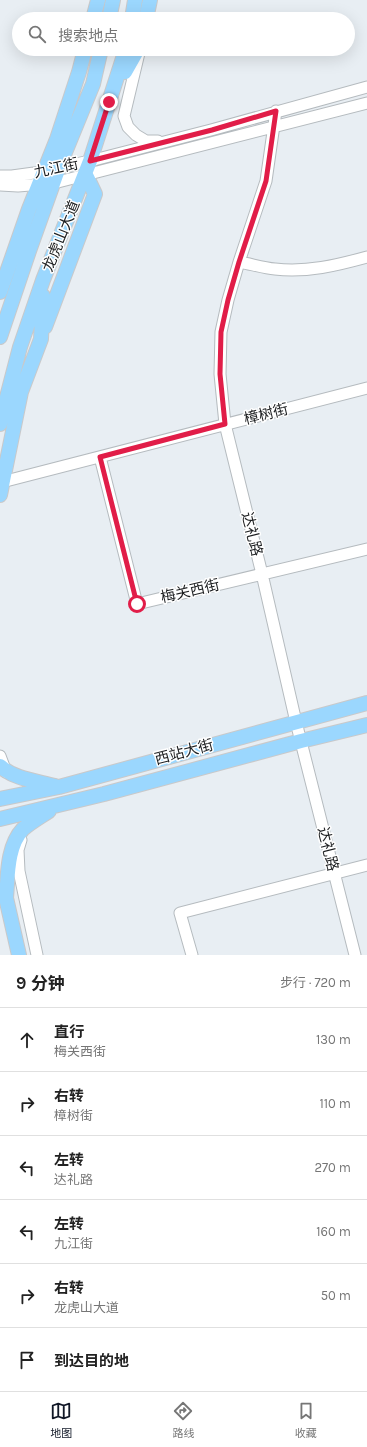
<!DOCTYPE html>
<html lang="zh">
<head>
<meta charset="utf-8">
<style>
	body { margin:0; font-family:Karla,"Noto Sans SC",sans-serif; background:#f6f6f6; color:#222 }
	.stop { position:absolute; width:12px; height:12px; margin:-9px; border:3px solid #e11d48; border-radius:50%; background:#fff }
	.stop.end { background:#e11d48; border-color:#fff; box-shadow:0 1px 4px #0008 }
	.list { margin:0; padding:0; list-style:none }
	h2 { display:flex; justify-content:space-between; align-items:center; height:52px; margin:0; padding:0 16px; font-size:17px }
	h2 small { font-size:13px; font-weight:400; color:#767676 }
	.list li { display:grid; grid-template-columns:26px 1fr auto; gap:12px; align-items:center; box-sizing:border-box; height:64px; padding:0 16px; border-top:1px solid #e0e0e0 }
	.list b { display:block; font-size:15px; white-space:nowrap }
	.list p { margin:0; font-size:13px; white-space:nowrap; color:#767676 }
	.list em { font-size:13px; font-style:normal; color:#767676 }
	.icon { flex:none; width:22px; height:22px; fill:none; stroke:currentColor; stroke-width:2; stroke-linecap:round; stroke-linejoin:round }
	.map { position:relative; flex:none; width:367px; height:955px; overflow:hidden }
	.search { position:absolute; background:#fff; box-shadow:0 4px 16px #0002; left:12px; right:12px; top:12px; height:44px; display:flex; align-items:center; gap:10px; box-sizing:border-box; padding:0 14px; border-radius:22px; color:#767676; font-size:15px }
	.sheet { height:436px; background:#fff }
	nav { display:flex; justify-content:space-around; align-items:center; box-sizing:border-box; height:56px; border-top:1px solid #e0e0e0; background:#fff; font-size:11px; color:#767676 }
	nav a { display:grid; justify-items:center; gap:2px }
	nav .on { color:#111827 }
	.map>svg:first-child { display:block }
</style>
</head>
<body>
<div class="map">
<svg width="367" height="955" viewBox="0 0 367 955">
	<rect width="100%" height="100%" fill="#e8eef3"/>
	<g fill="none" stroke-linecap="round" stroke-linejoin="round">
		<!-- minor casing -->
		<g stroke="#b5bbbf" stroke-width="13">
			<path id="minor" d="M139,53l-15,63 4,11 8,8 10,6h12
				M276,111l-10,70 -27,81 -11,38 -7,32 -1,42 5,50 37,150 34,148 59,233
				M0,176h12l22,-3 56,-12 121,-31 156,-43
				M0,185l18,1 36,-3 313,-80
				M239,262c12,2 24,6 36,7 31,4 63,-4 92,-12
				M100,457l37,147 230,-55
				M2,482l365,-94
				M0,756l6,16
				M21,840l-3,10 1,21 18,84
				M192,955l-12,-42 187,-48"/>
		</g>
		<!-- major casing -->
		<g stroke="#c9c9ca" stroke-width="16">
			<path id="major" d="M93,19l5,-19
				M109,19l4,-19
				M132,19l3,-19
				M146,19l4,-19
				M125,72l13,-23
				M0,292l29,-83 28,-70 22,-67 6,-23
				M45,327l50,-133 -9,-19
				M0,337l29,-86 30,-84 34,-83 8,-35
				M0,424l20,-77 23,-67 47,-119 36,-112
				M0,495l21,-103 20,-53 2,-43
				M0,766c14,13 37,15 55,20
				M0,799l59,-12 308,-84
				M0,819l104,-25 197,-53 66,-16
				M4,889l15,66
				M6,898c2,-22 1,-52 17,-69 8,-7 17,-12 26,-18"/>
		</g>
		<!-- minor -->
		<use href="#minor" stroke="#fff" stroke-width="11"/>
		<!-- major -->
		<use href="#major" stroke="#9bd7fe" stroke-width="14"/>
	</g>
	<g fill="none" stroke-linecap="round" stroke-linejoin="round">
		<!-- route -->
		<path stroke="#e11d48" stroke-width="5" d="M109,102l-19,59 122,-31 64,-19 -10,70 -27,81 -11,38 -7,32 -1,42 5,50 -125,33 37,147"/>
	</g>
	<g text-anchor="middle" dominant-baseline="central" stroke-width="3" stroke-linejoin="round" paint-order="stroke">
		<!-- street labels -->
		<g font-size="15" fill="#1d1f21" stroke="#fff">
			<text transform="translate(56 168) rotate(-12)">九江街</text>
			<text transform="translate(61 236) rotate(-68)">龙虎山大道</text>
			<text transform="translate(266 414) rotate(-14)">樟树街</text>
			<text transform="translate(252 534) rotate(76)">达礼路</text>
			<text transform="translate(190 591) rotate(-13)">梅关西街</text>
			<text transform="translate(184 752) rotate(-15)">西站大街</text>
			<text transform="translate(328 849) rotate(76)">达礼路</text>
		</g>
	</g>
</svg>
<div class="stop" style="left:137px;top:604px"></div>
<div class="stop end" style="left:109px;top:102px"></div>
<div class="search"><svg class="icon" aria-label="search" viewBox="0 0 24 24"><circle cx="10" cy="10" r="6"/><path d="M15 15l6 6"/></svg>搜索地点</div>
</div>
<section class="sheet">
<h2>9 分钟<small>步行 · 720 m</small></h2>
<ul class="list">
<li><svg class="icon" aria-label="ahead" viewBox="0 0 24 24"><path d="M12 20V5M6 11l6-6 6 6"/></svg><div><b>直行</b><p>梅关西街</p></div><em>130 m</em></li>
<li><svg class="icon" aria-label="right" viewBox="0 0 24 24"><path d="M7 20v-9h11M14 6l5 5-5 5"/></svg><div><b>右转</b><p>樟树街</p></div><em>110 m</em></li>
<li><svg class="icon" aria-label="left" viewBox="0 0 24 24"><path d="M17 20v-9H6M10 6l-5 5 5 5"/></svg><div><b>左转</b><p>达礼路</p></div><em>270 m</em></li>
<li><svg class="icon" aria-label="left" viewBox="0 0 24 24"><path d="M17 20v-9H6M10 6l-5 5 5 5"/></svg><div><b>左转</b><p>九江街</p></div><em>160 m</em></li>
<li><svg class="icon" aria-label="right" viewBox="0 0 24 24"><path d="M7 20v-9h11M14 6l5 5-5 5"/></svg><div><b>右转</b><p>龙虎山大道</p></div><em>50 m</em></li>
<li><svg class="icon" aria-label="arrive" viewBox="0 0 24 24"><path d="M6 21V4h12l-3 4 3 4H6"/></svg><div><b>到达目的地</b></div></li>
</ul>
</section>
<nav>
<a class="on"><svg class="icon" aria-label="map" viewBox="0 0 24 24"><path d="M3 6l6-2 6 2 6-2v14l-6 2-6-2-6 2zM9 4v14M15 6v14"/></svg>地图</a>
<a><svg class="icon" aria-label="directions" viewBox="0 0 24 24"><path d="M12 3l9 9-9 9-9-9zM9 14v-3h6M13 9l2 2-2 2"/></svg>路线</a>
<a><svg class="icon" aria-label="saved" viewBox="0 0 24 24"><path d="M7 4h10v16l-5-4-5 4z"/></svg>收藏</a>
</nav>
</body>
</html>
